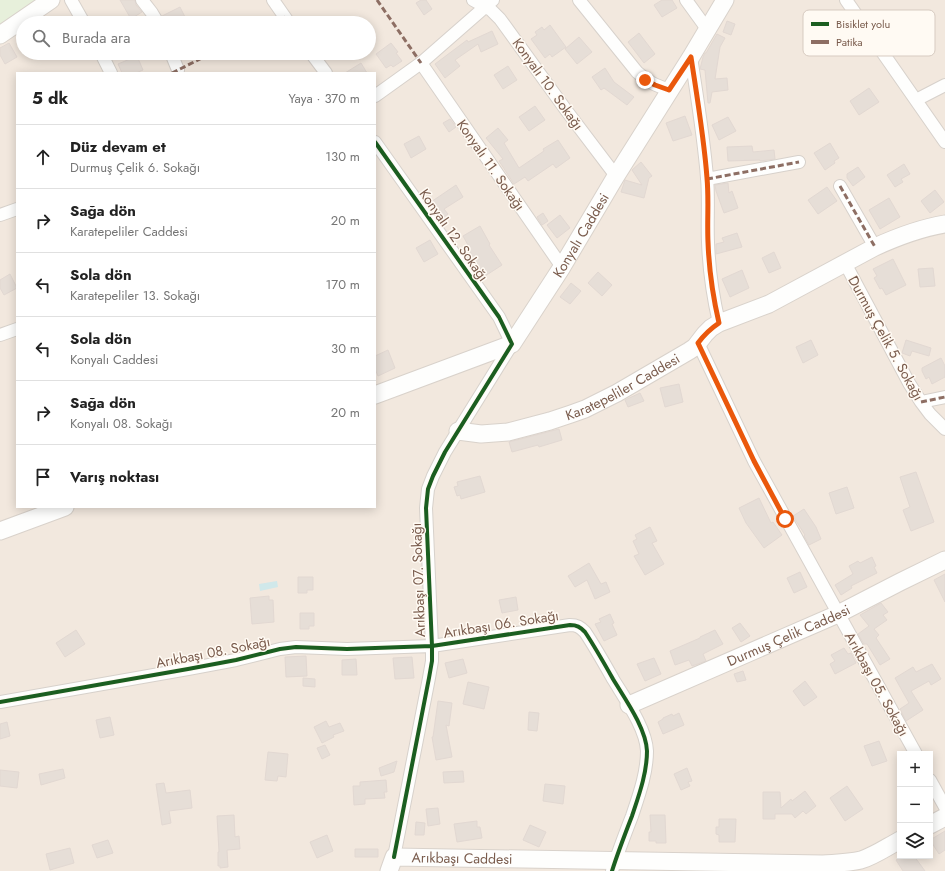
<!DOCTYPE html>
<html lang="tr">
<head>
<meta charset="utf-8">
<style>
	body { margin:0; font-family:Jost,sans-serif; background:#f2f2f2; color:#222 }
	.controls { position:absolute; right:12px; bottom:12px; display:grid; overflow:hidden; border-radius:0px; box-shadow:0 2px 10px #0003 }
	.controls button { width:36px; height:36px; display:grid; place-items:center; padding:0; border:0; border-bottom:1px solid #e0e0e0; background:#fff; color:#222; font:20px sans-serif }
	.stop { position:absolute; width:12px; height:12px; margin:-9px; border:3px solid #ea580c; border-radius:50%; background:#fff }
	.stop.end { background:#ea580c; border-color:#fff; box-shadow:0 1px 4px #0008 }
	.list { margin:0; padding:0; list-style:none }
	h2 { display:flex; justify-content:space-between; align-items:center; height:52px; margin:0; padding:0 16px; font-size:17px }
	h2 small { font-size:13px; font-weight:400; color:#767676 }
	.list li { display:grid; grid-template-columns:26px 1fr auto; gap:12px; align-items:center; box-sizing:border-box; height:64px; padding:0 16px; border-top:1px solid #e0e0e0 }
	.list b { display:block; font-size:15px; white-space:nowrap }
	.list p { margin:0; font-size:13px; white-space:nowrap; color:#767676 }
	.list em { font-size:13px; font-style:normal; color:#767676 }
	.icon { flex:none; width:22px; height:22px; fill:none; stroke:currentColor; stroke-width:2; stroke-linecap:round; stroke-linejoin:round }
	.map { position:relative; flex:none; width:945px; height:871px; overflow:hidden }
	.search { position:absolute; background:#fff; box-shadow:0 2px 10px #0003; left:16px; top:16px; width:360px; height:44px; display:flex; align-items:center; gap:10px; box-sizing:border-box; padding:0 14px; border-radius:22px; color:#767676; font-size:15px }
	.panel { position:absolute; background:#fff; box-shadow:0 2px 10px #0003; left:16px; top:72px; width:360px; height:436px; border-radius:0px }
	.map>svg:first-child { display:block }
</style>
</head>
<body>
<div class="map">
<svg width="945" height="871" viewBox="0 0 945 871">
	<rect width="100%" height="100%" fill="#f9f5f0"/>
	<!-- residential -->
	<path fill="#f2e8de" fill-rule="evenodd" d="M0,0h945v871h-945zM23,23h346v30h-346zM17,73h358v434h-358zM900,754h30v102h-30z"/>
	<!-- green -->
	<path fill="#e7f0db" d="M0,0h41l-41,28z"/>
	<!-- water -->
	<path fill="#d0e8ea" d="M277,581l1,6 -18,4 -1,-7z"/>
	<!-- building -->
	<path fill="#e6ded7" stroke="#e2d8d2" d="M120,0h15l1,5 6,7 -11,7z
		M421,0h5l6,9 -8,6 -8,-12z
		M662,0h10l5,8 -15,9 -8,-12z
		M180,7l8,16h-23l-3,-7z
		M727,21l8,3 -4,11 -8,-3z
		M550,25l16,22 -14,10 -2,-3 -5,4 -14,-19 6,-4 -2,-3 7,-5 2,3z
		M492,31l6,13 -17,8 -3,-8 -23,16 5,6 -15,12 -10,-14 32,-24 1,2z
		M639,33l16,21 -11,9 -16,-21z
		M717,34l8,4 -5,9 -5,32 12,-1 1,12 -16,2 -2,11h-2l-3,-33 -5,-1 3,-12 2,-4h1z
		M579,37l13,15 -15,12 -12,-15z
		M9,43l8,14 -12,7 -5,-9v-7z
		M391,43l7,9 -2,1 6,8 -9,6 -2,-2 -5,3 -10,-14z
		M137,56l6,14 -7,3h-14l-4,-9z
		M361,63l6,10h-22z
		M508,66l9,14 -14,9 -9,-14z
		M605,68l9,14 20,15 -7,8 -23,-17 -3,2 -9,-13z
		M869,88l10,14 -20,13 -9,-14z
		M535,106l10,14 -16,11 -10,-14z
		M685,116l7,19 -19,6 -7,-18z
		M728,117l8,14 -17,9 -7,-15z
		M450,119l6,8 -7,5 -6,-9z
		M498,128l10,12 -4,3 15,25 25,-17 -1,-2 15,-9 12,18 -14,10 -3,-4 -25,17 -3,-4 -11,7 -15,-23 4,-2 -17,-21z
		M419,136l7,13 -15,9 -7,-14z
		M830,143l9,15 -5,3 1,2 -10,7 -11,-17z
		M752,146l1,6 21,-2 1,9 -15,2v-1l-32,1 -1,-14z
		M641,162l11,14 -3,2 -5,20 -23,-6 4,-12 17,5 -10,-15z
		M904,164l6,10 -9,5 2,3 -8,5 -8,-12z
		M858,167l7,10 -12,9 -6,-8v-4z
		M728,183l1,10 3,-2 6,17 -14,5 -8,-22 -1,-6z
		M456,185l7,12 -19,12 4,5 -8,6 -12,-16z
		M827,187l10,14 -19,13 -10,-14z
		M935,190l9,12 -14,11 -9,-12z
		M889,198l11,19 -20,12 -11,-19z
		M543,213l5,8 -6,4 -5,-8z
		M560,215l10,13 -13,10 -10,-13z
		M480,226l10,18 -1,1 13,20 -17,11 -19,-30 2,-1 -5,-9z
		M737,233l5,14 -26,7v-10l8,-2 -2,-4z
		M430,240l8,14 -14,8 -8,-14z
		M774,252l7,16 -12,5 -7,-15z
		M893,259l13,26 -20,10 -4,-7 -2,1 -6,-11 3,-2 -4,-7z
		M933,268l2,18 -15,1 -2,-18z
		M742,270l7,18 -19,9 -8,-18z
		M598,272l14,13 -10,11 -14,-13z
		M10,274l7,14 -13,7 -4,-7v-8z
		M571,283l10,8 -11,13 -10,-7z
		M811,340l7,15 -15,8 -7,-16z
		M906,340l25,8 -2,8 -17,-5 -2,5 -8,-3z
		M388,350l7,18 -17,8 -3,-7v-13z
		M941,358l4,8v11l-13,7 -3,-7 -3,2 -4,-8v-3z
		M679,384l4,18 -18,5 -5,-19z
		M640,393l4,8 -16,6 -3,-7z
		M559,429l3,11 -23,7 -1,-2 -26,7 -3,-10z
		M916,472l18,50 -23,9 -8,-21 7,-3 -10,-30z
		M480,476l5,16 -24,7 -1,-4 -3,1 -3,-9 4,-1 -1,-4z
		M847,487l7,21 -18,6 -7,-21z
		M759,498l12,25 2,-1 9,13 -18,13 -18,-25 -7,-15z
		M804,509l12,18 5,12 -12,6 -5,-9 1,-1 -12,-19z
		M650,527l7,14 -5,2 12,21 -19,11 -11,-19 5,-2 -6,-13 4,-2 -2,-4z
		M872,557l4,9 -2,1 3,6 -26,13 1,2 -11,7 -6,-10 18,-11 -4,-8 9,-5 2,2z
		M589,563l12,21 5,-2 4,10 -15,7 -8,-19 -12,7 -7,-11z
		M800,572l7,15 -13,6 -7,-15z
		M945,574v28l-11,-22z
		M298,577h15v13h-6v3h-9z
		M269,596v4h4l1,22 -22,2 -2,-26z
		M516,597l2,13 -16,3 -3,-13z
		M881,603l7,9 -5,3 4,5 -13,9 5,6 -3,3 14,21 -10,6 -13,-21h-3l-6,-10 11,-8 -9,-11z
		M300,613h14v13h-5v3h-9z
		M610,614l4,9 -2,1 5,11 -13,6 -9,-17 6,-2 -2,-3z
		M740,623l10,13 -9,6 -9,-14z
		M76,630l9,14 -20,13 -9,-14z
		M715,630l8,14 -20,10 3,7 -14,5 -3,-6 -14,5 -5,-14 30,-13v-1z
		M844,648l4,6 3,-1 5,10 -21,11 -5,-10 5,-3 -4,-6z
		M306,656l1,20 -21,1 -1,-20z
		M412,657l2,21 -19,1 -2,-21z
		M654,658l7,16 -16,7 -8,-17z
		M356,659l1,16h-15v-15z
		M463,659l4,14 -18,5 -4,-15z
		M932,664l9,15 -10,6 -2,-4 -18,10 12,19 -17,11 -6,-12 9,-6 -14,-25 18,-11 3,5z
		M743,671l3,9 -9,2 -3,-8z
		M303,678l12,1v8l-12,-1z
		M805,681l12,16 -13,9 -11,-15z
		M468,682l21,5 -5,22 -21,-5z
		M438,701l14,2 -3,23 -3,-1 6,32 -16,3 -4,-23h1z
		M529,712l10,1 -2,18 -9,-1z
		M679,713l5,12 -21,9 -5,-12 5,-3v-1l9,-4 1,2z
		M110,717l4,18 -14,3 -4,-18z
		M326,721l3,6 11,-4 4,8 -11,4 1,2 -12,6 -8,-16z
		M7,722l3,14 -10,3v-15z
		M879,741l8,20 -15,5 -8,-20z
		M325,745l5,10 -8,4 -5,-11z
		M268,752l20,2 -2,23 -8,-1 -1,5 -12,-1z
		M397,761l-3,11 -13,4 -2,-8z
		M687,768l5,13 -4,1 2,4 -9,4 -7,-16z
		M63,769l2,9 -24,7 -2,-11z
		M0,770l19,2 -2,16 -17,-2z
		M463,771l1,11 -20,1 -1,-11z
		M386,780l1,12h-3l1,6 -20,1v5l-11,1 -1,-19h7v-4z
		M164,783l2,10 24,-3 2,18 -23,3 2,12 -9,2 -6,-41z
		M545,784l20,2 -2,18 -20,-3z
		M847,786l16,23 -18,12 -15,-23z
		M805,791l11,15 -10,8 -3,-3 -8,7 -3,-4h-17v5h-12v-27h17l1,16 10,-9 1,2z
		M438,808l2,16 -12,2 -2,-17z
		M234,815l1,22 4,-1 1,13 -13,1 1,17 -8,1v-2h-2v-14h1l-2,-36z
		M650,815h15l1,28h-10v-2h-7v-9h2z
		M719,819h17l-1,23h-16v-7l-3,-1v-7h3z
		M477,821v6h3l2,11 -25,4 -3,-18z
		M416,822l9,1 -1,12h-9z
		M530,825l16,7 -7,15 -16,-7z
		M945,831v19l-6,4 -9,-14z
		M327,835l6,16 -16,7 -7,-16z
		M108,840l5,13 -16,5 -5,-13z
		M70,848l4,15 -24,7 -4,-16z
		M355,849h23v8h-23z
		M902,856h12l11,15h-22l-7,-11z"/>
	<g fill="none" stroke-linecap="round" stroke-linejoin="round">
		<!-- street casing -->
		<g stroke="#d7d1cb" stroke-width="14">
			<path id="street" d="M71,0l13,23
				M142,0l10,13 6,10
				M273,0l16,23
				M473,0l18,10 9,9 66,91 50,66
				M579,0l58,72c11,10 18,13 32,18
				M686,0l21,29
				M846,0l99,142
				M101,53l10,20
				M171,53l7,17
				M311,53l15,20
				M691,57c6,40 13,81 16,121 2,21 0,43 1,64 1,28 5,55 11,81
				M421,63l141,204
				M375,96l46,-33 72,-63
				M916,100l29,-15
				M375,142l124,175 13,27 -67,108 -12,24 -5,13 -2,19 6,138v15l-3,17 -35,179
				M707,179l92,-17
				M840,186l35,61
				M0,215l17,-6
				M845,263l64,120 12,19 9,12 15,15
				M0,335l17,-6
				M698,343l56,118 162,293
				M921,402l24,-5
				M0,702l188,-33 48,-9 44,-11 16,-2 51,2 85,-3 138,-21c7,0 10,2 15,7 10,15 19,31 28,47 12,20 33,49 34,72 0,22 -8,44 -15,65 -7,18 -14,36 -20,55
				M930,780l15,27"/>
		</g>
		<!-- secondary casing -->
		<g stroke="#d9d2cb" stroke-width="19">
			<g id="secondary">
				<path d="M0,35l51,-35"/>
				<path id="s1" d="M375,395l137,-51 50,-77 54,-91 75,-119 34,-57"/>
				<path id="s2" d="M458,431l23,3 27,-2 42,-11 21,-7 14,-5 32,-16 72,-42 6,-4 10,-13 6,-6 8,-5 50,-19 106,-57c22,-10 46,-19 70,-23"/>
				<path d="M0,531l65,-24"/>
				<path id="s3" d="M629,705l209,-91 62,-32 45,-22"/>
				<path d="M930,825l15,-8"/>
				<path id="s4" d="M389,871l5,-14 429,7c13,-1 25,-1 38,-4 13,-4 26,-13 39,-20"/>
			</g>
		</g>
		<!-- street -->
		<use href="#street" stroke="#fefefd" stroke-width="12"/>
		<!-- secondary -->
		<use href="#secondary" stroke="#fefefd" stroke-width="17"/>
		<!-- quiet -->
		<path stroke="#8d6e63" stroke-width="3" stroke-dasharray="6 3" stroke-linecap="butt" d="M377,0l44,63
			M273,23l12,-6
			M172,73l40,-20
			M707,179l92,-17
			M840,186l35,61
			M921,402l24,-5"/>
		<!-- cycleway casing -->
		<g stroke="#fffaf3" stroke-width="6">
			<path id="cycleway" d="M375,142l124,175 13,27 -67,108 -12,24 -5,13 -2,19 6,138v15l-3,17 -35,179
				M0,702l188,-33 48,-9 44,-11 16,-2 51,2 85,-3 138,-21c7,0 10,2 15,7 10,15 19,31 28,47 12,20 33,49 34,72 0,22 -8,44 -15,65 -7,18 -14,36 -20,55"/>
		</g>
		<!-- cycleway -->
		<use href="#cycleway" stroke="#1b5e20" stroke-width="4"/>
	</g>
	<g fill="none" stroke-linecap="round" stroke-linejoin="round">
		<!-- route -->
		<path stroke="#ea580c" stroke-width="5" d="M645,80l10,5 14,5 22,-33c6,40 13,81 16,121 2,21 0,43 1,64 1,28 5,55 11,81 -9,6 -15,12 -21,20l56,118 31,58"/>
	</g>
	<g text-anchor="middle" dominant-baseline="central" stroke-width="3" stroke-linejoin="round" paint-order="stroke">
		<!-- street labels -->
		<g font-size="14" fill="#7a5c4d" stroke="#fffaf3">
			<text transform="translate(548 84) rotate(54)">Konyalı 10. Sokağı</text>
			<text transform="translate(491 165) rotate(55)">Konyalı 11. Sokağı</text>
			<text transform="translate(454 235) rotate(55)">Konyalı 12. Sokağı</text>
			<text stroke="none"><textPath href="#s1" startOffset="275">Konyalı Caddesi</textPath></text>
			<text transform="translate(886 338) rotate(61)">Durmuş Çelik 5. Sokağı</text>
			<text stroke="none"><textPath href="#s2" startOffset="174">Karatepeliler Caddesi</textPath></text>
			<text transform="translate(418 580) rotate(-92)">Arıkbaşı 07. Sokağı</text>
			<text transform="translate(501 624) rotate(-9)">Arıkbaşı 06. Sokağı</text>
			<text stroke="none"><textPath href="#s3" startOffset="174">Durmuş Çelik Caddesi</textPath></text>
			<text transform="translate(213 652) rotate(-11)">Arıkbaşı 08. Sokağı</text>
			<text transform="translate(877 684) rotate(61)">Arıkbaşı 05. Sokağı</text>
			<text stroke="none"><textPath href="#s4" startOffset="83">Arıkbaşı Caddesi</textPath></text>
		</g>
	</g>
	<!-- legend -->
	<rect x="803" y="10" width="132" height="46" rx="6" fill="#fffaf3" stroke="#d7cbc1" stroke-width="1"/>
	<rect x="811" y="22" width="18" height="4" fill="#1b5e20"/>
	<rect x="811" y="40" width="18" height="4" fill="#8d6e63"/>
	<g font-size="11" fill="#7a5c4d">
		<text x="836" y="28">Bisiklet yolu</text>
		<text x="836" y="46">Patika</text>
	</g>
</svg>
<div class="controls">
<button>+</button>
<button>−</button>
<button><svg class="icon" aria-label="layers" viewBox="0 0 24 24"><path d="M12 4l9 5-9 5-9-5zM3 14l9 5 9-5"/></svg></button>
</div>
<div class="stop" style="left:785px;top:519px"></div>
<div class="stop end" style="left:645px;top:80px"></div>
<div class="search"><svg class="icon" aria-label="search" viewBox="0 0 24 24"><circle cx="10" cy="10" r="6"/><path d="M15 15l6 6"/></svg>Burada ara</div>
<section class="panel">
<h2>5 dk<small>Yaya · 370 m</small></h2>
<ul class="list">
<li><svg class="icon" aria-label="ahead" viewBox="0 0 24 24"><path d="M12 20V5M6 11l6-6 6 6"/></svg><div><b>Düz devam et</b><p>Durmuş Çelik 6. Sokağı</p></div><em>130 m</em></li>
<li><svg class="icon" aria-label="right" viewBox="0 0 24 24"><path d="M7 20v-9h11M14 6l5 5-5 5"/></svg><div><b>Sağa dön</b><p>Karatepeliler Caddesi</p></div><em>20 m</em></li>
<li><svg class="icon" aria-label="left" viewBox="0 0 24 24"><path d="M17 20v-9H6M10 6l-5 5 5 5"/></svg><div><b>Sola dön</b><p>Karatepeliler 13. Sokağı</p></div><em>170 m</em></li>
<li><svg class="icon" aria-label="left" viewBox="0 0 24 24"><path d="M17 20v-9H6M10 6l-5 5 5 5"/></svg><div><b>Sola dön</b><p>Konyalı Caddesi</p></div><em>30 m</em></li>
<li><svg class="icon" aria-label="right" viewBox="0 0 24 24"><path d="M7 20v-9h11M14 6l5 5-5 5"/></svg><div><b>Sağa dön</b><p>Konyalı 08. Sokağı</p></div><em>20 m</em></li>
<li><svg class="icon" aria-label="arrive" viewBox="0 0 24 24"><path d="M6 21V4h12l-3 4 3 4H6"/></svg><div><b>Varış noktası</b></div></li>
</ul>
</section>
</div>
</body>
</html>
